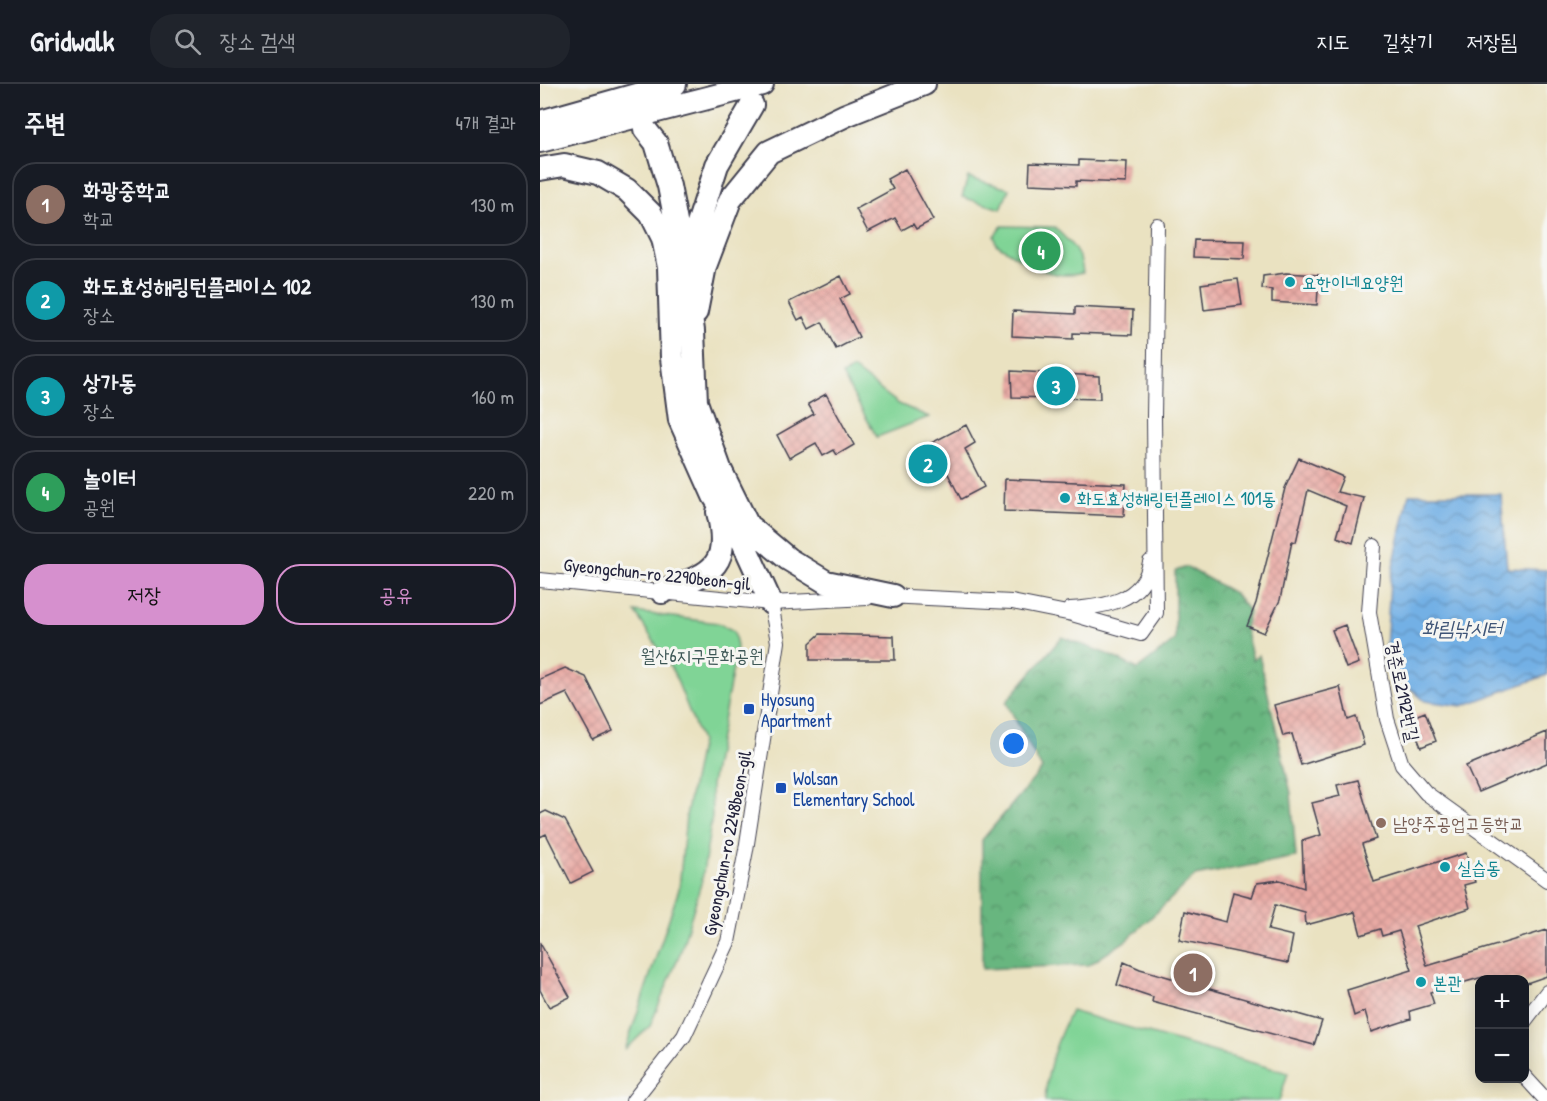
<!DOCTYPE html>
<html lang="ko">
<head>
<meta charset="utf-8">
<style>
	body { margin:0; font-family:"Patrick Hand","Poor Story",sans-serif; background:#20242c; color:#f1f3f6 }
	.controls { position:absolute; right:18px; bottom:18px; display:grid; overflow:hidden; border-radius:12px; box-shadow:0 3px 15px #0003 }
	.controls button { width:54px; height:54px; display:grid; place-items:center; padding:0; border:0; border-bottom:2px solid #363941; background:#171b24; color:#f1f3f6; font:30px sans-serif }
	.you { position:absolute; left:474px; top:660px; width:21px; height:21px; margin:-15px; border:4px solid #fff; border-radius:50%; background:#1a73e8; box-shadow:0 0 0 9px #1a73e833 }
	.badge { display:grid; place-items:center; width:39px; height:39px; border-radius:50%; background:#d690ce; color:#fff; font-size:20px; font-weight:700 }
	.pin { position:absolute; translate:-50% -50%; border:3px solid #fff; box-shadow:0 2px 6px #0006 }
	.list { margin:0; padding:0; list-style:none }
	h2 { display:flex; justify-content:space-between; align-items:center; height:78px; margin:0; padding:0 24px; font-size:26px }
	h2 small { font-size:20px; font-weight:400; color:#9ea1a6 }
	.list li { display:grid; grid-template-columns:39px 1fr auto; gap:18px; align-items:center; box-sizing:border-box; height:84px; margin:0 12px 12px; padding:0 12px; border:2px solid #363941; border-radius:24px }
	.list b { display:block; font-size:22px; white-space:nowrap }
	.list p { margin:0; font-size:20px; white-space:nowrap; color:#9ea1a6 }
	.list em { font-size:20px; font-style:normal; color:#9ea1a6 }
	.actions { display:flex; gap:12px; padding:18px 24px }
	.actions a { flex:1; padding:14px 0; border:2px solid #d690ce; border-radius:24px; text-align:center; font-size:21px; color:#d690ce }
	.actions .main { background:#d690ce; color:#111 }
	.icon { flex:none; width:33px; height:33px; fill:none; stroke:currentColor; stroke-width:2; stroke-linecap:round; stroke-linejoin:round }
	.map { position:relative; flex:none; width:1007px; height:1017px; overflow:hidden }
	header { display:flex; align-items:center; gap:36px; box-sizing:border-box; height:84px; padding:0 30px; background:#171b24; border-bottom:2px solid #363941 }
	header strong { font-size:28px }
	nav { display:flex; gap:33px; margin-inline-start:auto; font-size:21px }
	.search { width:420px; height:54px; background:#20242c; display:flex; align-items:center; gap:15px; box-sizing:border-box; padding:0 21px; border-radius:24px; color:#9ea1a6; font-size:22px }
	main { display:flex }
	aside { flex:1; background:#171b24 }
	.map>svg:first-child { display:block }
</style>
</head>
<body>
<header>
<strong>Gridwalk</strong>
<div class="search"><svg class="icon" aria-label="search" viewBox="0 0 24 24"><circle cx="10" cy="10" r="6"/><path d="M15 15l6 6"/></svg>장소 검색</div>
<nav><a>지도</a><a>길찾기</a><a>저장됨</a></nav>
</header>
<main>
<aside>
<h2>주변<small>4개 결과</small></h2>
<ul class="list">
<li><span class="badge" style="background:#8d6e63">1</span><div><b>화광중학교</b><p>학교</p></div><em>130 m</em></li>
<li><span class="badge" style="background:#0f9aa8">2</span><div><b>화도효성해링턴플레이스 102</b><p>장소</p></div><em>130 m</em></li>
<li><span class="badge" style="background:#0f9aa8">3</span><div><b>상가동</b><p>장소</p></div><em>160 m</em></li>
<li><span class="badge" style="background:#2e9e5b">4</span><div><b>놀이터</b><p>공원</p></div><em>220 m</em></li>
</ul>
<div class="actions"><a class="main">저장</a><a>공유</a></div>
</aside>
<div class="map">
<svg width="1007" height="1017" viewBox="0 0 1007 1017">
	<defs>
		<pattern id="forest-crowns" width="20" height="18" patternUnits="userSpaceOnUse" patternTransform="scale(1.5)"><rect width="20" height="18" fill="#68b67f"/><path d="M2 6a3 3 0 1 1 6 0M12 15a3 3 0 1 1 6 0" fill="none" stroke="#559469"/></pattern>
		<pattern id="water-waves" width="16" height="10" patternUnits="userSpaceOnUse" patternTransform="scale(1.5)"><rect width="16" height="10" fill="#73b0e5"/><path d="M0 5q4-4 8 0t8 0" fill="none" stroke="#5e8fbb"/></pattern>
		<pattern id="building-cross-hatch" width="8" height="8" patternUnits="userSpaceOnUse" patternTransform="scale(1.5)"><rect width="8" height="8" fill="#e9aaa4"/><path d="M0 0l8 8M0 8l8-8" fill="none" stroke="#c8928e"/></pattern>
	</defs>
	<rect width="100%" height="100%" fill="#f6f6f2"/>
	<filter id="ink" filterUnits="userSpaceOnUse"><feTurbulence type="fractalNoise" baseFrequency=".0167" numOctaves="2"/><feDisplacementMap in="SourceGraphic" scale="12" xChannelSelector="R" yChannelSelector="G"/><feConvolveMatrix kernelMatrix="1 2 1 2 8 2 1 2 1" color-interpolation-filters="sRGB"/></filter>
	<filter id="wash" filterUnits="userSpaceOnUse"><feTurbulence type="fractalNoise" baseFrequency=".008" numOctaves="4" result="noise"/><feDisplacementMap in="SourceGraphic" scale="24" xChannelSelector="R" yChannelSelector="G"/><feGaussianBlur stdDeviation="1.35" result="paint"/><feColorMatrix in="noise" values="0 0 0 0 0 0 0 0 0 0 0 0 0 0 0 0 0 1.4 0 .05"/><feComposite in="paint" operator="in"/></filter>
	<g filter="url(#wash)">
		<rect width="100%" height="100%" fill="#eae2c1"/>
		<!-- forest -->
		<path fill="url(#forest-crowns)" stroke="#456c5d" stroke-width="1.5" d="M647,483l47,26 15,18 -4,17 8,32 6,-5 32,138 5,64 -101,19 -68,64 -38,25 -107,4v-129l60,-71 -36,-67 56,-65 45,17 31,15 37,-29v-69z"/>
		<!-- park -->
		<path fill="#80d496" stroke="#517b68" stroke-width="1.5" d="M428,93l41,12 -8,20 -39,-12z
			M462,142l52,1c14,13 28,26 29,46 -33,9 -60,-12 -87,-29l-2,-8z
			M313,285l46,35 30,13 -52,20 -35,-62z
			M95,528l83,11 16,8 3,16 -26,138 1,31 -10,64 -21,71 -31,75 -25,24 54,-161 7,-73 15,-75 -27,-68z
			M531,927l217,62 -9,28h-234c2,-33 11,-60 26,-90z"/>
		<!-- water -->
		<path fill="url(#water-waves)" stroke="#4a6990" stroke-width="1.5" d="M869,410h92l6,74 40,2v105l-85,31 -37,-5 -40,-34 5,-86z"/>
		<g id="blocks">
			<!-- building -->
			<path fill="url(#building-cross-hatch)" d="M539,76l48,2 -1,21 -50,-2v5l-47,-2 1,-21 49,2z
				M365,85l28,51 -17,9 -3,-5 -11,6 -7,-12 -27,14 -12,-23 37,-20 -6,-10z
				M654,156l51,1 -1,18 -51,-2z
				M746,189l33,2 -2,30 -45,-3v-12l-10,-1 1,-13z
				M301,192l9,18 -10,5 19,38 -23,12 -14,-27 -13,7 -6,-12 -5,3 -9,-18z
				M698,195l4,26 -38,5 -3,-26z
				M535,223l58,3 -1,25 -59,-2v6l-61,-3 1,-25 62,3z
				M471,287l88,5 1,23 -88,-2z
				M286,310l28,51 -17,10 -3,-5 -11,6 -7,-13 -27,15 -12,-23 37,-21 -6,-10z
				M426,341l9,18 -10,6 19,38 -23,12 -14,-27 -13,6 -6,-12 -5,3 -9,-17z
				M759,374l44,19 -6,15 27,6 -11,45 -16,-6 9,-31 -38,-16 -12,52 -4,-1 -12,59 -16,33 -17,-7 9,-23 29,-115z
				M465,395l121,5 -2,32 -120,-5z
				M805,541l14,38 -13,5 -14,-38z
				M280,550l74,2 1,24h-85v-17z
				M25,584l21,9 27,54 -20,9 -26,-47 -27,12v-26z
				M800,603l8,33 8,-3 8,28 -63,20 -9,-31 -9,2 -9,-31z
				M885,628l11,29 -15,6 -11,-29z
				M1007,648v31l-69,29 -12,-26z
				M818,696l18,59 -14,5 12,38 92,-29 9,29 -11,3 6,23 -55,18 12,40 120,-36v46l-23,8v-4h-40l-1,-3 -53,15 4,12 -24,7 1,8 -40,13 -6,-21 -11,5 -7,-26 65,-20 -13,-39 -17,5 -2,-7 -19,6 -6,-23 -49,13 -1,-12 -30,-8 -7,25 25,6 -5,27 -109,-23 6,-29 41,11 7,-30 19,5 5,-14 23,-3 24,8 -2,-47 19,-6 -9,-32 28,-7 -3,-11z
				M6,727l19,9 28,52 -22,11 -25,-49 -6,3v-23z
				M0,859l30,54 -21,10 -9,-17z
				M584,878l16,7 182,52 -8,24 -162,-43 1,-5 -36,-12z"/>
		</g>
	</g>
	<g filter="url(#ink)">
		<use href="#blocks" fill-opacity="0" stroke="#403f4f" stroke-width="1.5"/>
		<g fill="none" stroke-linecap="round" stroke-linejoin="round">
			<!-- minor casing -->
			<g stroke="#403f4f" stroke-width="16">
				<path id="minor" d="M834,462l-5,66 18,107 15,46 24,28 121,87
					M0,496l231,23 96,-5
					M346,512l126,6 60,12 69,20 15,-21 -2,-197 3,-191
					M530,525c33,-2 74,-7 80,-47
					M984,938l23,-30
					M984,992l23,25
					M93,1017l51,-65 44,-94 18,-92 32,-208 -7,-39"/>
			</g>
			<!-- trunk casing -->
			<g stroke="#403f4f" stroke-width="26">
				<path id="trunk" d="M0,38l135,-38
					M105,45l11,14 13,43 14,72 10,73 3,71 24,67 33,67
					M0,57l222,-57
					M0,85l24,-4 34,8 29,17 24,24 12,24 6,29 3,91 8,62 34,76 29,46 28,61
					M145,181l32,-100 35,-60
					M156,228l9,-46 25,-66 39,-48 77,-37 78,-31
					M211,444l37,31 38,23 67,14
					M122,508c47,-19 70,-22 56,-80"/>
			</g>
			<!-- minor -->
			<use href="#minor" stroke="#fff" stroke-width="14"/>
			<!-- trunk -->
			<use href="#trunk" stroke="#fff" stroke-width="22"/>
		</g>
	</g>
	<!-- markers -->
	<g fill="#0f9aa8" stroke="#f6f6f2" stroke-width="2">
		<circle cx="750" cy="198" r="6"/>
		<circle cx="525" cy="414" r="6"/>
		<circle cx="905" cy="783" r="6"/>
		<circle cx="881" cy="898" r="6"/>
	</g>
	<g fill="#1a4fb4" stroke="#f6f6f2" stroke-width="2">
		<rect x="203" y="619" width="12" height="12" rx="3"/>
		<rect x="235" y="698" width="12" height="12" rx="3"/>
	</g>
	<circle fill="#8d6e63" stroke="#f6f6f2" stroke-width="2" cx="841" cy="739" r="6"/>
	<g text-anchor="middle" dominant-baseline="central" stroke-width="6" stroke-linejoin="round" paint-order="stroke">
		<!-- culture labels -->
		<g font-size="18" fill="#0d838f" stroke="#f6f6f2" text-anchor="start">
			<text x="762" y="198">요한이네요양원</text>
			<text x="537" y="414">화도효성해링턴플레이스 101동</text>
			<text x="917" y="783">실습동</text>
			<text x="893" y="898">본관</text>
		</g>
		<!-- street labels -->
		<g font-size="18" fill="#22223b" stroke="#f6f6f2">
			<text transform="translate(117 490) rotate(6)">Gyeongchun-ro 2290beon-gil</text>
			<text transform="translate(863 607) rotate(78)">경춘로2192번길</text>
			<text transform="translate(187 759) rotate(-79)">Gyeongchun-ro 2248beon-gil</text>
		</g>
		<!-- park labels -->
		<g font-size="18" fill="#3e5756" stroke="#f6f6f2">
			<text x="162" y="571">월산6지구문화공원</text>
		</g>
		<!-- transit labels -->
		<g font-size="18" fill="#164399" stroke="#f6f6f2" text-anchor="start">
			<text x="221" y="615">Hyosung<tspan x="221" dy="21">Apartment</tspan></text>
			<text x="253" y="694">Wolsan<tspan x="253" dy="21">Elementary School</tspan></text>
		</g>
		<!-- education labels -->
		<g font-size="18" fill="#785e54" stroke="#f6f6f2" text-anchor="start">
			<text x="853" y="739">남양주공업고등학교</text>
		</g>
		<!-- water labels -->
		<g font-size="20" font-style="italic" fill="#3e5476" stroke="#f6f6f2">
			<text x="922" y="543">화림낚시터</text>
		</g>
	</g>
</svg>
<div class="controls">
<button>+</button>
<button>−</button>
</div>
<div class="you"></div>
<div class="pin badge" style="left:653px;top:889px;background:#8d6e63">1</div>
<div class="pin badge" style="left:388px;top:380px;background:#0f9aa8">2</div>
<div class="pin badge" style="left:516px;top:302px;background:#0f9aa8">3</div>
<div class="pin badge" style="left:501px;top:167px;background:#2e9e5b">4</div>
</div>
</main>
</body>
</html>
